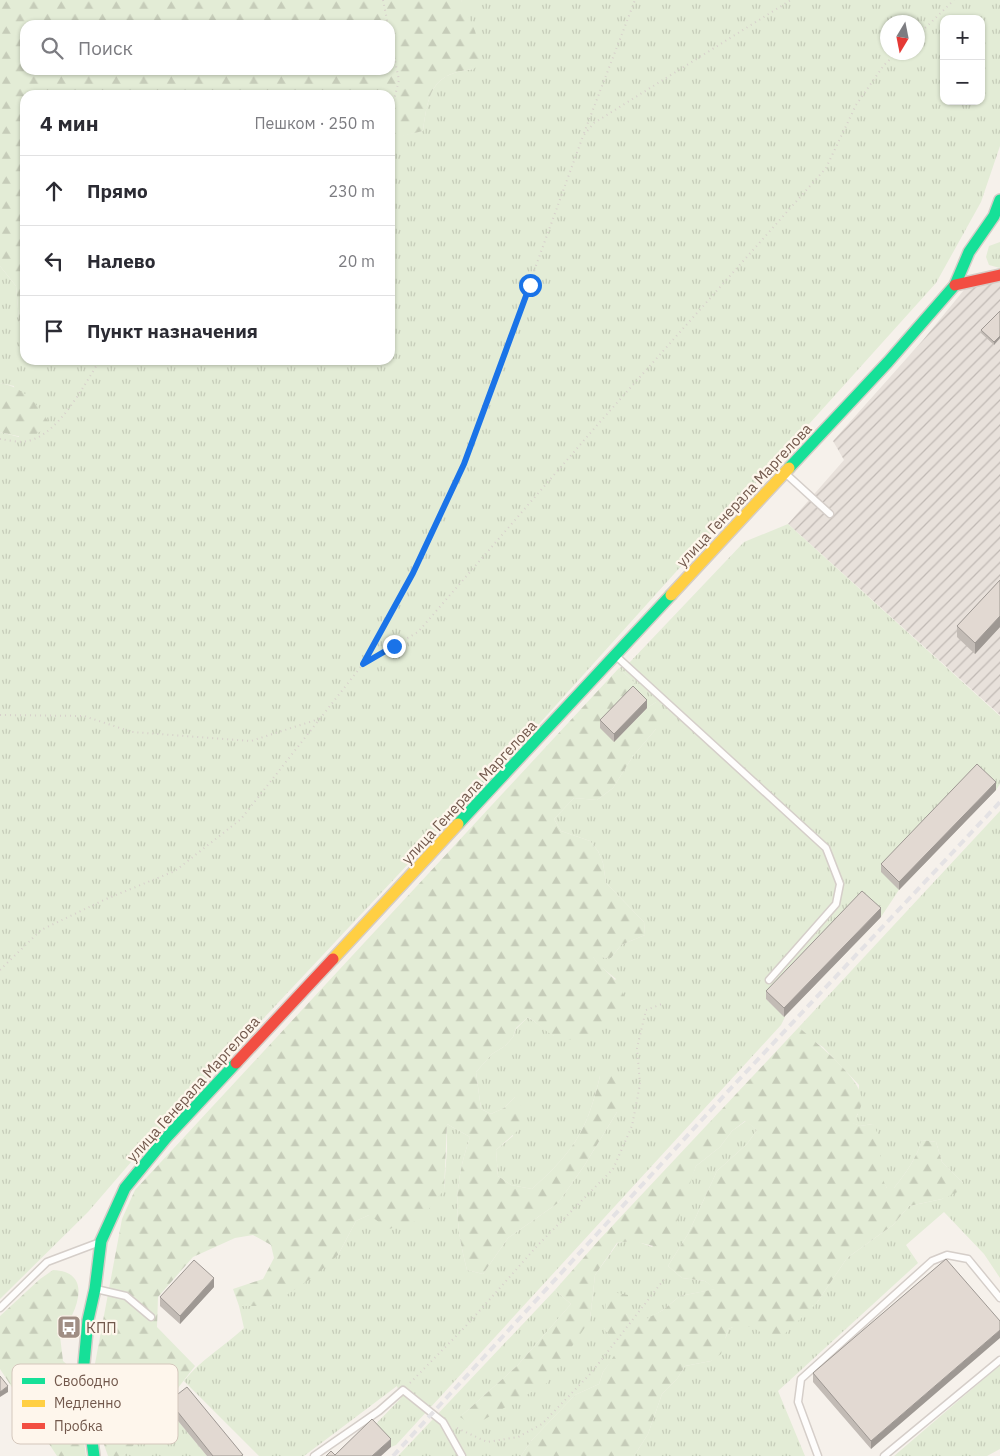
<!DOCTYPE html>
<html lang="ru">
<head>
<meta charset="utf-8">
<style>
	body { margin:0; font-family:"IBM Plex Sans",sans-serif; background:#f7f7f7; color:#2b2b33 }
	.controls { position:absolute; right:15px; top:15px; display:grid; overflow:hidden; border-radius:10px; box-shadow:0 1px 4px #0004 }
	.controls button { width:45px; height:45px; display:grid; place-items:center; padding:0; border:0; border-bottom:1px solid #e1e1e2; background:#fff; color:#2b2b33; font:25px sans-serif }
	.compass { position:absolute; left:880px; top:15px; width:45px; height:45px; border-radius:50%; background:#fff; box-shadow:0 1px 4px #0004; rotate:190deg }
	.stop { position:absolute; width:15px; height:15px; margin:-11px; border:4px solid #1a73e8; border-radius:50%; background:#fff }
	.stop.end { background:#1a73e8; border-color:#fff; box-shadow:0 1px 5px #0008 }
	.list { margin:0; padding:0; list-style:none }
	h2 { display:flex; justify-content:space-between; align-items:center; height:65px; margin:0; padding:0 20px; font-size:21px }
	h2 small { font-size:16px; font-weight:400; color:#7c7c81 }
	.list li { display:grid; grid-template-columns:32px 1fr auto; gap:15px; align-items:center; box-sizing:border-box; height:70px; padding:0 20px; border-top:1px solid #e1e1e2 }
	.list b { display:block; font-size:19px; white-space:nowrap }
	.list em { font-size:16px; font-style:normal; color:#7c7c81 }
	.icon { flex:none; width:28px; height:28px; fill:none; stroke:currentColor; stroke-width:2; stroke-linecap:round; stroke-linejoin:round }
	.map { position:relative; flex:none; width:1000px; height:1456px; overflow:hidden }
	.search { position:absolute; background:#fff; box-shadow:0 1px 4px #0004; left:20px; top:20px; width:375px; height:55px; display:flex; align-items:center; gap:12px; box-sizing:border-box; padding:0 18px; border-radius:15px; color:#7c7c81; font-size:19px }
	.panel { position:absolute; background:#fff; box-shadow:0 1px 4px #0004; left:20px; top:90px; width:375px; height:275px; border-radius:15px }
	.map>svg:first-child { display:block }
</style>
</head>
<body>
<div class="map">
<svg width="1000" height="1456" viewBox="0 0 1000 1456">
	<defs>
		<pattern id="industrial-furrows" width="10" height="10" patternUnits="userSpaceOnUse" patternTransform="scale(1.25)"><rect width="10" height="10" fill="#e8e1db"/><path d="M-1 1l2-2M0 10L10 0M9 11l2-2" fill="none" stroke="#c0b9b4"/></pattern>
		<pattern id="grass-tufts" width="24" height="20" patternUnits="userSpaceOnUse" patternTransform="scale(1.25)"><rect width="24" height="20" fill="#e3ecd6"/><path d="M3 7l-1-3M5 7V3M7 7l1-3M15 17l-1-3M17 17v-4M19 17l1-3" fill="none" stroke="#c6ccb9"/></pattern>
		<pattern id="forest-firs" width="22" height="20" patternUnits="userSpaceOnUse" patternTransform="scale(1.25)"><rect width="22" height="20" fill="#e3ecd6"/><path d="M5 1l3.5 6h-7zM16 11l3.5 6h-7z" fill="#c6ccb9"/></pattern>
	</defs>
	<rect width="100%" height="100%" fill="#f6f1eb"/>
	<!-- industrial -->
	<path fill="url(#industrial-furrows)" d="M1000,280v435l-212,-191 56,-64 -11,-19 90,-101 45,-55z"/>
	<!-- grass -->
	<path fill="url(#grass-tufts)" fill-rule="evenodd" d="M461,0h539v146l-19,56 -45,81 -406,451 -373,398 -69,80 -88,87v-867l19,5 -5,-51 -14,-3v-117l16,20 3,34 6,13v27h365v-222l33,-7c5,-38 9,-58 51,-62zM944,19h37v82h-37zM888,22h30v30h-30z
		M1000,242v26l-11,-3 -3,-8 3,-11z
		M788,524l212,192v68l-4,6 -19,-18 -96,145 -18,-18 -97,100 19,18 -4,8 -385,420 -5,2 -19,-19 29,-30 -4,-12 -93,70h-45l-75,-75c16,-21 40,-34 60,-53l-5,-22h31l68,-51 18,-34 13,-6 75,-25 3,-41v-25l23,13c-17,50 -16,82 -3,133l16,4 25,-36 50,-35 26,-37 33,-54 -17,-36c-13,55 -26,75 -68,113l-21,-4 -13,-9 -2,-26 17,-14 2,-39 -11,11 -13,6 -10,-5 -5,-37 16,-18 13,-8 8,-9 3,-8 12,-12 26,19 62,-57 -16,-13 -8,-10 19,2 10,-13 24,-10 -1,-13 -38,-39 -3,-20 -5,-12 -8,-10 -29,-10 -7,-12 20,-21 23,2 16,-12 20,-32 23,-27v-27l-9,6 -14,-14 4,-9 -18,-17 11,-6 114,-120z
		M1000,811v467l-16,-24 -40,-42 -38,33 12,18 -140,128 27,65h-171l14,-22 14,-40 15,-15 8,-13 26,-5 15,-24 2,-8 10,-4h10l68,-21 31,-46 46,-33 16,-19 33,-7 21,-16 -21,-21 -6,-20 -14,-2c-6,19 -16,33 -28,48h-7l-7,-11 -7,-53 -13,2 -8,-3 6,-9 1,-29 -36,-38 -11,-7 -13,-13z
		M746,1121l11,9 -10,14 -30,27 -29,63 -20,32 14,12 23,3 11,8 -36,7 -17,14 -28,16 -9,-12 -22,14 15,22 -16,22 -4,12 -24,11 -44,46 -10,15h-123l157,-166 16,14 -54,62 -57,51 130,-97 5,-45 23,-32 15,-3 19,7 37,-63 7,-18 24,-19 12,-16z
		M1000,1365v84l-13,7h-93z
		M165,1405l42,51h-84l17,-17z"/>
	<!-- forest -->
	<path fill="url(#forest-firs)" fill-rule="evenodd" d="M0,0h461l14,31 7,26 -8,12c-42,4 -46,24 -51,62l-29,7h-4v-43h-365v238l-6,-13 -3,-34 -16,-20zM25,25h365v45h-365z
		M0,383c25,5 37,20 50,41 -20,17 -25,14 -50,8z
		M619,668l18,17 -23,57 33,-34 9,-6 7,9 -7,18 -23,27 -20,32 -16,12 -23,-2 -20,21 7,12 29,10 8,10 5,12 3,20 38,39 1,13 -24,10 -10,13 -18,-1c16,21 29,21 34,50 -16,20 -47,41 -73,29 -8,-4 -18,-14 -26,-19l-12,11 -3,9 -8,9 -13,8 -16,18 5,37 10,5 13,-6 11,-11 7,10 2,18 -28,25 2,26 13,9 21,4c42,-38 55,-58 68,-113l16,-2 6,11 -5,27 -33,54 -26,37 -50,35 -25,36 -16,-4c-13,-51 -14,-83 3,-133l-23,-13 -3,66 -24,30 -31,9 -20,-14 -13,6 -18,34 -23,21 -45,30h-31l-6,-17 30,-10 11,-21 -3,-13 -18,-10 -18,3 -42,19 -35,40 -1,30 38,39 -65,84 -7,6h-15l-7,-20v-34l-7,-33 28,-150 13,-29z
		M799,1027c16,16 64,51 63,75 -1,7 -6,15 -9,21l7,3 13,-2c14,23 0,41 14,64h7c12,-15 22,-29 28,-48l14,2 6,20 21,21 1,6 -22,10 -33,7 -16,19 -46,33 -31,46 -40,38c-19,-11 -26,-21 -48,-13l-7,25 -10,7 -26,5 -8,13 -15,15 -14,40 -14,22h-113l10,-15 44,-46 24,-11 4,-12 15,-22 -14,-22 3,-37 21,4 -2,19 9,11 28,-15 17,-14 35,-7 -10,-8 -23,-3 -14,-12 20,-32 29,-63 30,-27 10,-14 -12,-9 -13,10 -12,16 -24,19 -17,51 -14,31c-19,-2 -28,-9 -48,-5l-22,32 -5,45 -43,63 -74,43 -13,-9 57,-51 54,-62 -16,-14 45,-51z
		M53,1270c43,2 22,45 7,66l3,25 8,7 1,29 7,8 7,51h-29l-57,-87v-53l40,-37z"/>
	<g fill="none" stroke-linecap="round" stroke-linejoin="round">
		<!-- lane casing -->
		<g stroke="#d5cec9" stroke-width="9">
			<path id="lane" d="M785,473l45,41
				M616,656l210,192 14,36 -4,20 -67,76
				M96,1289l30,7 25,21
				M0,1308l47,-46 53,-20
				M314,1456l65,-45 24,-21 40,32 19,34
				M818,1456l-20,-54 3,-23 131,-118 15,-6 21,4 32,39
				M884,1456l116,-96"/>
		</g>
		<!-- fast casing -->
		<g stroke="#d5cdc7" stroke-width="14">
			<path id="fast" d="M789,468l99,-106 67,-77 14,-33 25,-36 6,-16
				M458,824l213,-229
				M94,1456l-11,-82 5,-54 7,-31 6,-48 24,-53 41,-50 70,-75"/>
		</g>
		<!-- slow casing -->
		<g stroke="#d5cdc7" stroke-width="14">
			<path id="slow" d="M671,595l118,-127
				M333,959l125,-135"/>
		</g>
		<!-- jam casing -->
		<g stroke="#d5cdc7" stroke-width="14">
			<path id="jam" d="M955,285l45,-10
				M236,1063l97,-104"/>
		</g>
		<!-- path -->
		<path stroke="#d7d0cb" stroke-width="2" stroke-dasharray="1 4" stroke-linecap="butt" d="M383,0l5,25
			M918,35l36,-35
			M390,37l9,43 -9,35
			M584,133l51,-133
			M0,439c8,1 19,4 27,2 31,-5 57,-56 73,-81
			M364,663l54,-31 181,-209 227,-255 30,-63 28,-40 14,-13
			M0,715l84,1 48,16 119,9 71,-23
			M0,970l41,-40 65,-31 69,-28 66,-52 122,-155 50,-91 51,-109 119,-328 11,-13 197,-123
			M410,1383l56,-57 72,-81 75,-76 19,-43 8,-42 -3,-36 9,-38 16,-6
			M457,1428l30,14 31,-5 24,-13 50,-52 73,-94"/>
		<!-- lane -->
		<use href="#lane" stroke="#fefdfc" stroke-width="6"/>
		<!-- fast -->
		<use href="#fast" stroke="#16e098" stroke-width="11"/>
		<!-- slow -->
		<use href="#slow" stroke="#ffcf43" stroke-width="11"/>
		<!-- jam -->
		<use href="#jam" stroke="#f24e42" stroke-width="11"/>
		<!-- rail -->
		<path stroke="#e4e2e4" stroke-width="4" stroke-dasharray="8 5" stroke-linecap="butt" d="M393,1456l339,-369 268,-285"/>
	</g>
	<!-- wall -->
	<path fill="#c2bbb5" d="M1000,311l-6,34 -13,-12v-3z
		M1000,580v47l-25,27 -18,-17v-11z
		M647,708l-33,34 -14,-14v-8z
		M996,790l-97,100 -18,-18v-8z
		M881,917l-97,100 -18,-18v-8z
		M946,1259l-75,190 -58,-67v-9z
		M214,1287l-34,37 -20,-18v-9z
		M169,1401l74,55h-36l-38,-46z"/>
	<!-- shaded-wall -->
	<path fill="#9e9893" d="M1000,336v2l-6,7v-3z
		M1000,616v11l-25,27v-11z
		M647,700v8l-33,34v-8z
		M996,782v8l-97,100v-8z
		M881,908v9l-97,100v-9z
		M214,1278v9l-34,37v-8z
		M1000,1330v8l-129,111v-8z
		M8,1386v6l-8,5v-5z
		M391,1439v8l-10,9h-9z"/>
	<!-- building -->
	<path fill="#e2d9d2" stroke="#9e9893" d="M1000,311v25l-6,6 -13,-12z
		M1000,580v36l-25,27 -18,-17z
		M633,686l14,14 -33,34 -14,-14z
		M977,764l19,18 -97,100 -18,-18z
		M862,891l19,17 -97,100 -18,-17z
		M946,1259l54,62v9l-129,111 -58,-68z
		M194,1260l20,18 -34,38 -20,-19z
		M0,1376l8,10 -8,6z
		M187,1387l56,68 -2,1h-28l-44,-55z
		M372,1419l19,20 -19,17h-46l5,-5 4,4z"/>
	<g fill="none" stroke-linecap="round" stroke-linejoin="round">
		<!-- route -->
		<path stroke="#1a73e8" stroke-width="6" d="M394,646l-31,18 50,-91 51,-109 66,-179"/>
	</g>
	<!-- icons -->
	<defs>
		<g id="bus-square" transform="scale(1.25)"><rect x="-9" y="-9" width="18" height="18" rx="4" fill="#a08e84" stroke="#fef6ec"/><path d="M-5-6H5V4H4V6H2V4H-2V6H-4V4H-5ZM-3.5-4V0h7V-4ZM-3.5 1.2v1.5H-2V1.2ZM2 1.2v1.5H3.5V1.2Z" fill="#fff"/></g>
	</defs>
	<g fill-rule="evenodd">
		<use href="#bus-square" x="69" y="1327"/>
	</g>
	<g text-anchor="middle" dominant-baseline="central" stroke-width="4.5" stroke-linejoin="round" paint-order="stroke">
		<!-- street labels -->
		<g font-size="15" fill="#72584c" stroke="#fef6ec">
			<text transform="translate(744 495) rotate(-47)">улица Генерала Маргелова</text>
			<text transform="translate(469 792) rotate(-47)">улица Генерала Маргелова</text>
			<text transform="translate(193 1089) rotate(-48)">улица Генерала Маргелова</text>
		</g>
		<!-- poi labels -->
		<g font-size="15" fill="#72584c" stroke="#fef6ec" text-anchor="start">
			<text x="86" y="1327">КПП</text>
		</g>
	</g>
	<!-- legend -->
	<rect x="12" y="1364" width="166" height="80" rx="8" fill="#fef6ec" stroke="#d4c7bc" stroke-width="1"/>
	<rect x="22" y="1378" width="23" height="6" fill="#16e098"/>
	<rect x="22" y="1400" width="23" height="7" fill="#ffcf43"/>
	<rect x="22" y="1423" width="23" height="6" fill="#f24e42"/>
	<g font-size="14" fill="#72584c">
		<text x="54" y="1386">Свободно</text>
		<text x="54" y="1408">Медленно</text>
		<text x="54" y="1431">Пробка</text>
	</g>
</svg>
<div class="controls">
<button>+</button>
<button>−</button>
</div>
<svg class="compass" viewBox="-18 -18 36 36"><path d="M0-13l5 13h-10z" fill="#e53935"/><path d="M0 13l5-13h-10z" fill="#7c7c81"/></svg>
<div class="stop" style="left:530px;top:285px"></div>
<div class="stop end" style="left:394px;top:646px"></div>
<div class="search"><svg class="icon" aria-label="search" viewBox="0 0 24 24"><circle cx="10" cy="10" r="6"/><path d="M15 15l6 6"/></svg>Поиск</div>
<section class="panel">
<h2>4 мин<small>Пешком · 250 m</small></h2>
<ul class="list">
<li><svg class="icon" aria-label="ahead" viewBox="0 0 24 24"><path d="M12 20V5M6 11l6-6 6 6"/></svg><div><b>Прямо</b></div><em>230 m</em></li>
<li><svg class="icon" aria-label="left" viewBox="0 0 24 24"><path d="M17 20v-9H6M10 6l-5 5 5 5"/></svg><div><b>Налево</b></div><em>20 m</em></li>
<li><svg class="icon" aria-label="arrive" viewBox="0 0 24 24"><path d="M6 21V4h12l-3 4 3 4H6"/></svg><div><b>Пункт назначения</b></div></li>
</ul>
</section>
</div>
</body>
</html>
